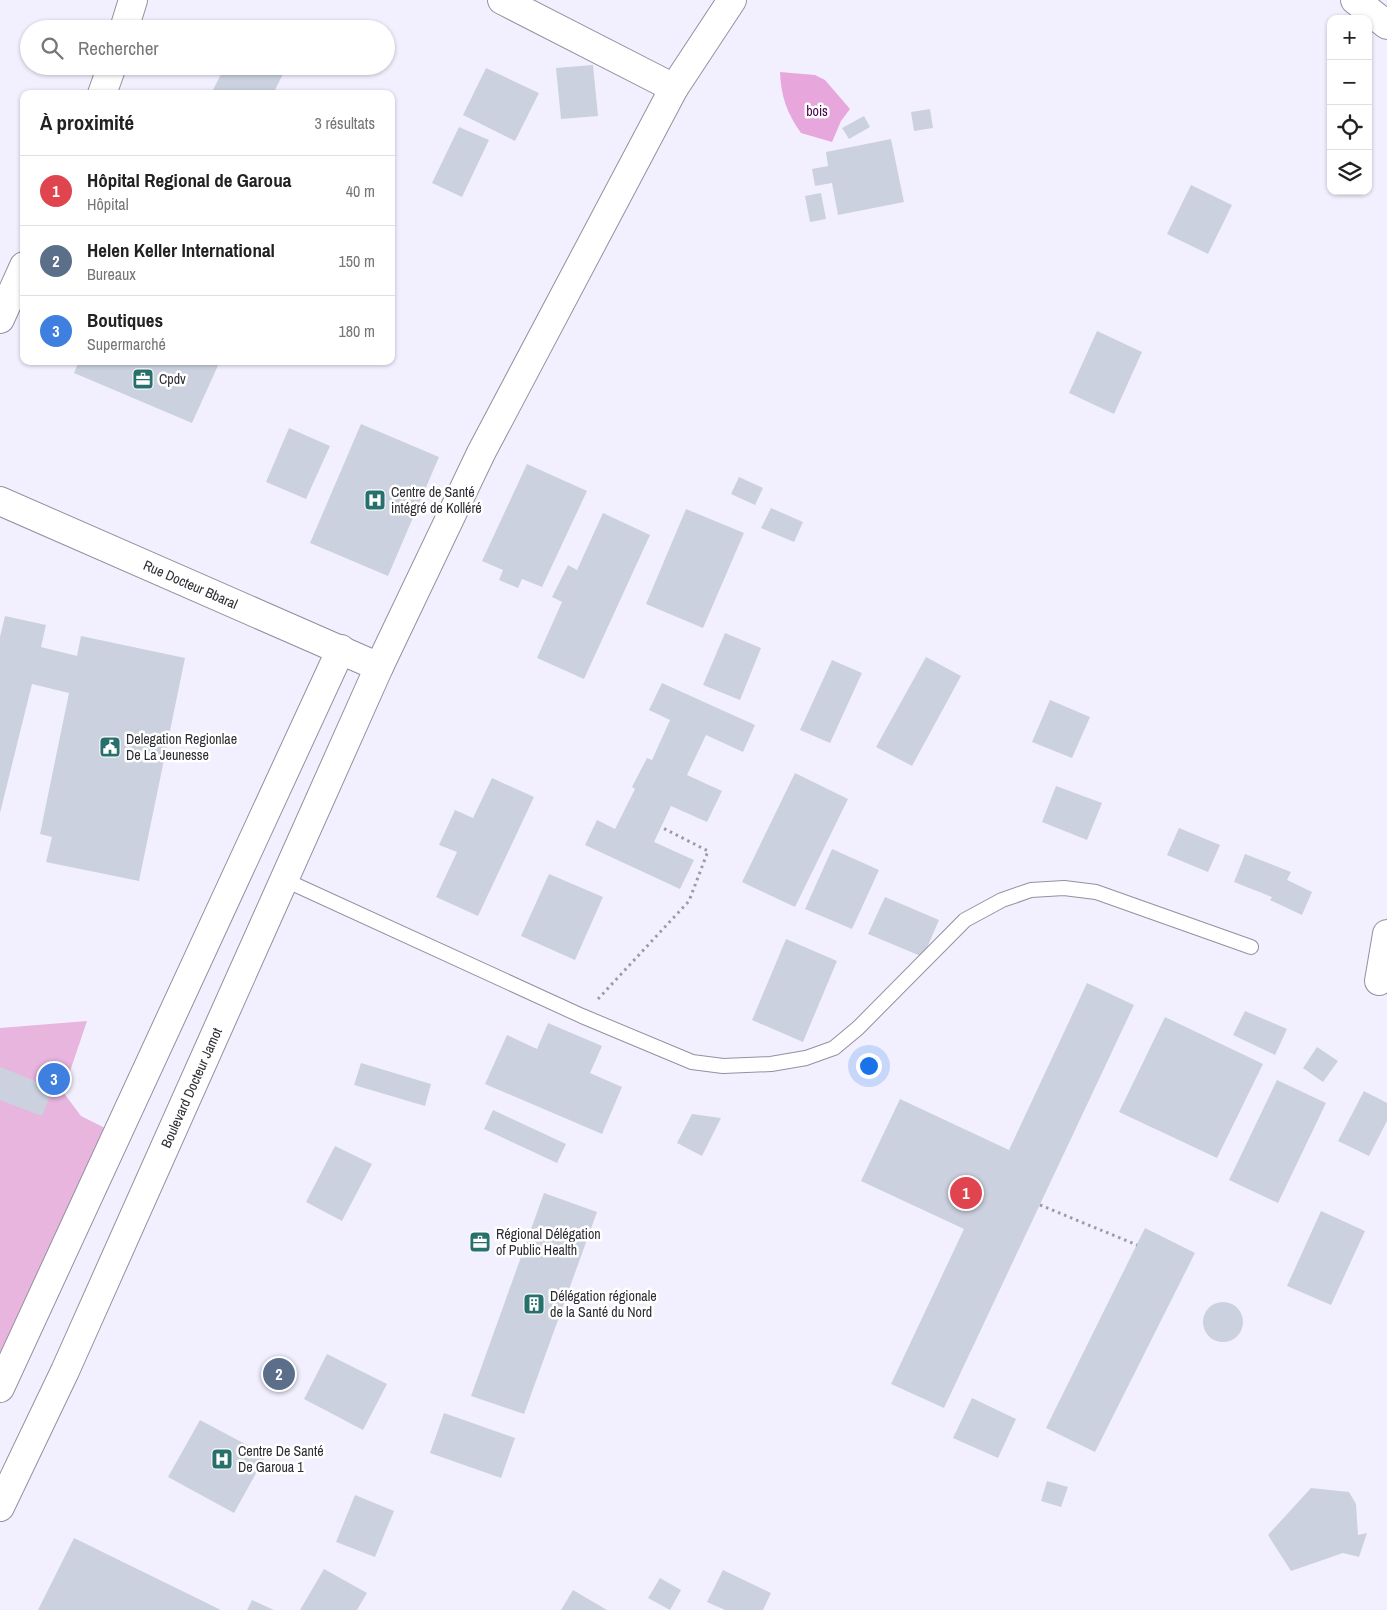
<!DOCTYPE html>
<html lang="fr">
<head>
<meta charset="utf-8">
<style>
	body { margin:0; font-family:"Archivo Narrow",sans-serif; background:#f2f2f2; color:#222 }
	.controls { position:absolute; right:15px; top:15px; display:grid; overflow:hidden; border-radius:10px; box-shadow:0 1px 4px #0004 }
	.controls button { width:45px; height:45px; display:grid; place-items:center; padding:0; border:0; border-bottom:1px solid #e0e0e0; background:#fff; color:#222; font:25px sans-serif }
	.you { position:absolute; left:868px; top:1065px; width:18px; height:18px; margin:-12px; border:4px solid #fff; border-radius:50%; background:#1a73e8; box-shadow:0 0 0 8px #1a73e833 }
	.badge { display:grid; place-items:center; width:32px; height:32px; border-radius:50%; background:#27706c; color:#fff; font-size:16px; font-weight:700 }
	.pin { position:absolute; translate:-50% -50%; border:2px solid #fff; box-shadow:0 1px 5px #0006 }
	.list { margin:0; padding:0; list-style:none }
	h2 { display:flex; justify-content:space-between; align-items:center; height:65px; margin:0; padding:0 20px; font-size:21px }
	h2 small { font-size:16px; font-weight:400; color:#767676 }
	.list li { display:grid; grid-template-columns:32px 1fr auto; gap:15px; align-items:center; box-sizing:border-box; height:70px; padding:0 20px; border-top:1px solid #e0e0e0 }
	.list b { display:block; font-size:19px; white-space:nowrap }
	.list p { margin:0; font-size:16px; white-space:nowrap; color:#767676 }
	.list em { font-size:16px; font-style:normal; color:#767676 }
	.icon { flex:none; width:28px; height:28px; fill:none; stroke:currentColor; stroke-width:2; stroke-linecap:round; stroke-linejoin:round }
	.map { position:relative; flex:none; width:1387px; height:1610px; overflow:hidden }
	.search { position:absolute; background:#fff; box-shadow:0 1px 4px #0004; left:20px; top:20px; width:375px; height:55px; display:flex; align-items:center; gap:12px; box-sizing:border-box; padding:0 18px; border-radius:28px; color:#767676; font-size:19px }
	.panel { position:absolute; background:#fff; box-shadow:0 1px 4px #0004; left:20px; top:90px; width:375px; height:275px; border-radius:10px }
	.map>svg:first-child { display:block }
</style>
</head>
<body>
<div class="map">
<svg width="1387" height="1610" viewBox="0 0 1387 1610">
	<rect width="100%" height="100%" fill="#f2f0ff"/>
	<!-- green -->
	<path fill="#e7b5de" d="M87,1021l-24,71 18,24 28,14 -109,233v-335z"/>
	<!-- forest -->
	<path fill="#e7a7dc" d="M780,72l35,3 10,5 25,29 -9,12 -9,21 -31,-9c-14,-20 -20,-36 -21,-61z"/>
	<!-- building -->
	<path fill="#ccd1df" d="M593,65l5,51 -37,3 -5,-51z
		M225,66h62l-14,28h-62z
		M486,68l53,25 -24,48 -52,-26z
		M930,109l3,19 -19,3 -3,-19z
		M864,116l6,11 -21,12 -7,-11z
		M459,127l30,13 -27,57 -30,-14z
		M891,139l13,63 -66,13 -6,-32 -17,3 -3,-17 16,-3 -2,-14z
		M1191,185l41,20 -24,49 -41,-20z
		M821,193l5,26 -16,3 -5,-26z
		M1097,331l45,21 -28,62 -45,-21z
		M79,361h141l-28,62 -118,-50z
		M361,424l78,33 -51,119 -78,-33z
		M289,428l41,18 -24,53 -40,-17z
		M527,464l60,27 -45,96 -20,-8 -4,9 -19,-8 4,-10 -21,-9z
		M739,477l24,11 -8,17 -24,-11z
		M771,508l32,14 -9,20 -33,-14z
		M686,509l58,24 -41,95 -57,-24z
		M603,513l47,22 -66,144 -47,-21 25,-56 -10,-5 16,-32 9,5z
		M5,616l41,9 -5,22 36,9 4,-20 104,22 -46,223 -93,-19 6,-25 -12,-3 29,-141 -37,-9 -32,129v-176z
		M725,633l36,15 -21,52 -37,-15z
		M926,657l35,19 -49,90 -36,-19z
		M832,660l30,13 -32,70 -30,-13z
		M662,683l93,42 -12,27 -37,-17 -19,40 35,16 -15,31 -36,-16 -17,36 40,18 -14,29 -95,-44 12,-25 18,9 20,-40 -3,-2 15,-29 5,2 18,-40 -21,-10z
		M1050,700l40,17 -18,41 -40,-16z
		M795,773l53,26 -53,108 -53,-25z
		M492,778l42,19 -56,119 -42,-19 21,-45 -18,-7 16,-35 18,8z
		M1056,786l46,17 -15,37 -45,-18z
		M1179,828l41,17 -12,27 -41,-17z
		M832,849l47,21 -27,59 -47,-20z
		M1245,854l46,18 -4,8 25,12 -10,23 -32,-15 2,-3 -38,-15z
		M549,874l54,23 -28,63 -54,-24z
		M885,897l54,23 -16,37 -55,-23z
		M786,939l51,22 -34,81 -51,-22z
		M1087,983l47,22 -190,403 -53,-24 73,-155 -103,-48 39,-82 109,51z
		M1245,1011l42,18 -12,26 -42,-20z
		M1165,1017l98,47 -46,94 -98,-46z
		M548,1023l54,23 -12,27 32,14 -20,47 -117,-50 22,-49 30,14z
		M1317,1047l21,14 -15,21 -20,-14z
		M361,1063l70,21 -6,22 -71,-21z
		M0,1067l53,21 -11,28 -42,-16z
		M1277,1080l49,23 -48,100 -49,-23z
		M1364,1091l23,12v18l-18,35 -31,-15z
		M493,1110l73,34 -9,19 -73,-34z
		M692,1114l29,4 -19,38 -25,-13z
		M335,1146l37,18 -30,57 -36,-19z
		M544,1193l53,19 -73,202 -53,-18z
		M1321,1211l44,20 -34,74 -44,-19z
		M1145,1228l50,25 -100,199 -49,-24z
		M1203 1322a20 20 0 1 1 40 0a20 20 0 1 1-40 0Z
		M327,1354l60,30 -24,46 -59,-31z
		M972,1398l44,21 -18,39 -45,-20z
		M444,1413l71,25 -14,40 -71,-25z
		M200,1420l66,35 -32,58 -66,-36z
		M1047,1481l21,6 -7,20 -20,-6z
		M1311,1488l38,4 7,12 2,31 9,-2 -8,24 -16,-4 -52,18 -23,-36z
		M355,1495l39,16 -19,46 -39,-15z
		M74,1538l147,72h-183z
		M324,1569l43,24 -10,17h-57z
		M723,1570l48,23 -8,17h-38l-18,-8z
		M660,1578l21,12 -11,20 -22,-12z
		M573,1590l34,20h-46z
		M252,1600l22,10h-27z"/>
	<g fill="none" stroke-linecap="round" stroke-linejoin="round">
		<!-- lane casing -->
		<g stroke="#93919e" stroke-width="16">
			<path id="lane" d="M285,880l297,136 110,46 31,4 48,-2 35,-6 28,-10 24,-20 107,-108 37,-20 29,-10 33,-2 32,4 155,55"/>
		</g>
		<!-- street casing -->
		<g stroke="#93919e" stroke-width="30">
			<g id="street">
				<path d="M502,0l172,88"/>
				<path d="M1355,0l32,25"/>
				<path d="M124,29l9,-29"/>
				<path d="M102,94l10,-28"/>
				<path d="M0,319l24,-53"/>
				<path id="s1" d="M0,501l379,166"/>
				<path d="M1379,981l8,-47"/>
				<path d="M0,1388l341,-739"/>
				<path id="s2" d="M0,1507l65,-136 314,-704 102,-214 193,-365 58,-88"/>
			</g>
		</g>
		<!-- path -->
		<path stroke="#9c9aa5" stroke-width="3" stroke-dasharray="2.5 4" stroke-linecap="butt" d="M598,999l91,-98 19,-50 -47,-24
			M1040,1205l97,40"/>
		<!-- lane -->
		<use href="#lane" stroke="#fff" stroke-width="14"/>
		<!-- street -->
		<use href="#street" stroke="#fff" stroke-width="28"/>
	</g>
	<!-- icons -->
	<defs>
		<g id="office-square" transform="scale(1.125)"><rect x="-9" y="-9" width="18" height="18" rx="4" fill="#27706c" stroke="#fff"/><path d="M-6-3h4V-5.5h4V-3h4V5H-6ZM-1-4.5V-3h2v-1.5ZM-6 0V1H6V0Z" fill="#fff"/></g>
		<g id="hospital-square" transform="scale(1.125)"><rect x="-9" y="-9" width="18" height="18" rx="4" fill="#27706c" stroke="#fff"/><path d="M-5-5h3v3.5h4V-5h3V5h-3V1.5h-4V5h-3Z" fill="#fff"/></g>
		<g id="civic-square" transform="scale(1.125)"><rect x="-9" y="-9" width="18" height="18" rx="4" fill="#27706c" stroke="#fff"/><path d="M-.6-6.5H3V-4.5H.6V-3L4-1V1h2V6H-6V1h2V-1L-.6-3ZM-1.2 2.5V6h2.4V2.5Z" fill="#fff"/></g>
		<g id="building-square" transform="scale(1.125)"><rect x="-9" y="-9" width="18" height="18" rx="4" fill="#27706c" stroke="#fff"/><path d="M-4-6H4V6H1V3H-1V6H-4ZM-2.5-4.3h1.7v1.8h-1.7ZM.8-4.3h1.7v1.8H.8ZM-2.5-1h1.7V.8h-1.7ZM.8-1h1.7V.8H.8Z" fill="#fff"/></g>
	</defs>
	<g fill-rule="evenodd">
		<use href="#office-square" x="143" y="379"/>
		<use href="#hospital-square" x="375" y="500"/>
		<use href="#civic-square" x="110" y="747"/>
		<use href="#office-square" x="480" y="1242"/>
		<use href="#building-square" x="534" y="1304"/>
		<use href="#hospital-square" x="222" y="1459"/>
	</g>
	<g text-anchor="middle" dominant-baseline="central" stroke-width="5" stroke-linejoin="round" paint-order="stroke">
		<!-- park labels -->
		<g font-size="14" fill="#4b0045" stroke="#fff">
			<text x="817" y="111">bois</text>
		</g>
		<!-- poi labels -->
		<g font-size="14" fill="#2d2c32" stroke="#fff" text-anchor="start">
			<text x="159" y="379">Cpdv</text>
			<text x="391" y="492">Centre de Santé<tspan x="391" dy="16">intégré de Kolléré</tspan></text>
			<text x="126" y="739">Delegation Regionlae<tspan x="126" dy="16">De La Jeunesse</tspan></text>
			<text x="496" y="1234">Régional Délégation<tspan x="496" dy="16">of Public Health</tspan></text>
			<text x="550" y="1296">Délégation régionale<tspan x="550" dy="16">de la Santé du Nord</tspan></text>
			<text x="238" y="1451">Centre De Santé<tspan x="238" dy="16">De Garoua 1</tspan></text>
		</g>
		<!-- street labels -->
		<g font-size="14" fill="#2d2c32" stroke="#fff">
			<text stroke="none"><textPath href="#s1" startOffset="208">Rue Docteur Bbaral</textPath></text>
			<text stroke="none"><textPath href="#s2" startOffset="461">Boulevard Docteur Jamot</textPath></text>
		</g>
	</g>
</svg>
<div class="controls">
<button>+</button>
<button>−</button>
<button><svg class="icon" aria-label="locate" viewBox="0 0 24 24"><circle cx="12" cy="12" r="6"/><path d="M12 2v4M12 18v4M2 12h4M18 12h4"/></svg></button>
<button><svg class="icon" aria-label="layers" viewBox="0 0 24 24"><path d="M12 4l9 5-9 5-9-5zM3 14l9 5 9-5"/></svg></button>
</div>
<div class="you"></div>
<div class="pin badge" style="left:966px;top:1193px;background:#e0444e">1</div>
<div class="pin badge" style="left:279px;top:1374px;background:#5c6f8a">2</div>
<div class="pin badge" style="left:54px;top:1079px;background:#3f7fe0">3</div>
<div class="search"><svg class="icon" aria-label="search" viewBox="0 0 24 24"><circle cx="10" cy="10" r="6"/><path d="M15 15l6 6"/></svg>Rechercher</div>
<section class="panel">
<h2>À proximité<small>3 résultats</small></h2>
<ul class="list">
<li><span class="badge" style="background:#e0444e">1</span><div><b>Hôpital Regional de Garoua</b><p>Hôpital</p></div><em>40 m</em></li>
<li><span class="badge" style="background:#5c6f8a">2</span><div><b>Helen Keller International</b><p>Bureaux</p></div><em>150 m</em></li>
<li><span class="badge" style="background:#3f7fe0">3</span><div><b>Boutiques</b><p>Supermarché</p></div><em>180 m</em></li>
</ul>
</section>
</div>
</body>
</html>
